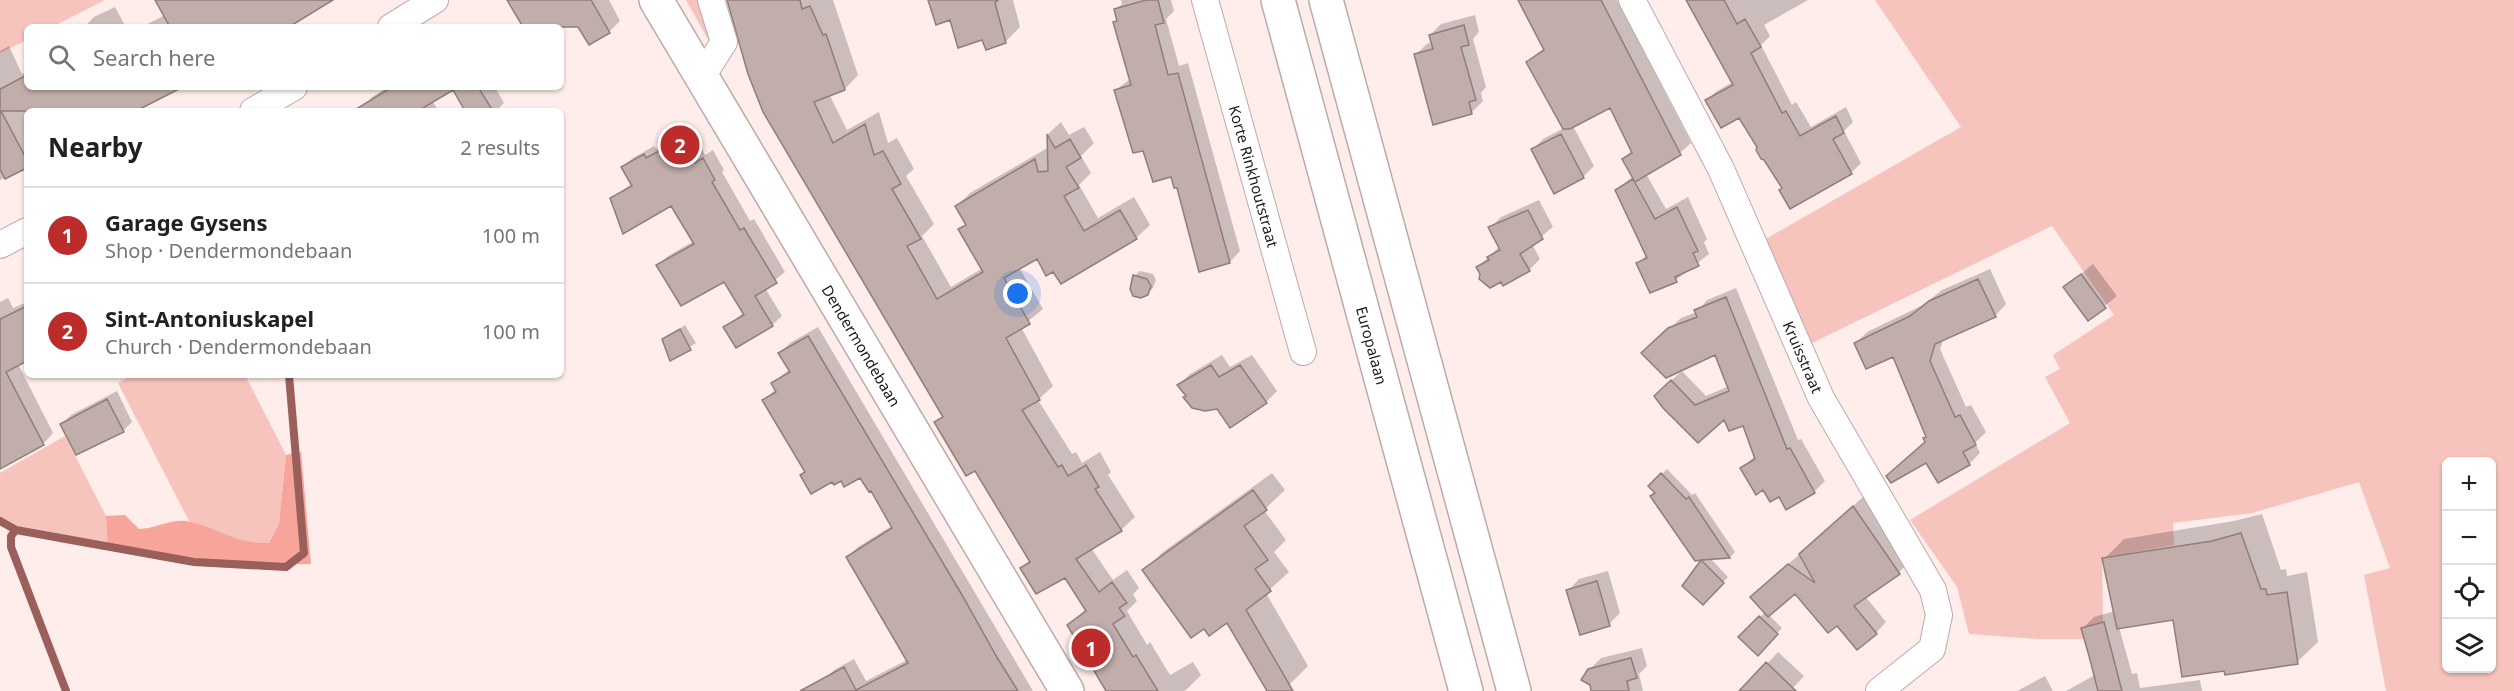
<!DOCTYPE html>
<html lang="en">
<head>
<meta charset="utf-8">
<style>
	body { margin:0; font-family:"Noto Sans",sans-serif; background:#f6f6f6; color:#202124 }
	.controls { position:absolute; right:18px; bottom:18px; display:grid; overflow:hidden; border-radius:9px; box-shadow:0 2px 4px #0004 }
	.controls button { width:54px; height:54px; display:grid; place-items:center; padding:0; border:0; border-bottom:2px solid #e0e0e0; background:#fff; color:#202124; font:30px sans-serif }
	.you { position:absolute; left:1018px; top:294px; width:21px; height:21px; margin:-15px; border:4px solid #fff; border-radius:50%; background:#1a73e8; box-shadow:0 0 0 9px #1a73e833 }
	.badge { display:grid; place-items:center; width:39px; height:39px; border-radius:50%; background:#bb2c2b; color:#fff; font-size:20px; font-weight:700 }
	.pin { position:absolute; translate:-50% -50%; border:3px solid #fff; box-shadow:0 2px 6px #0006 }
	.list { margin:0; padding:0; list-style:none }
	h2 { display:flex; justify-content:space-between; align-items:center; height:78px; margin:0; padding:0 24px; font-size:26px }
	h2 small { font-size:20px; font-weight:400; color:#757577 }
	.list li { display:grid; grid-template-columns:39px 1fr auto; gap:18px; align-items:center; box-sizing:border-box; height:96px; padding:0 24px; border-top:2px solid #e0e0e0 }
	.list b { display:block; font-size:22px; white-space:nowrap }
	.list p { margin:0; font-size:20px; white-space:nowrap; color:#757577 }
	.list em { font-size:20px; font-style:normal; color:#757577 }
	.icon { flex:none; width:33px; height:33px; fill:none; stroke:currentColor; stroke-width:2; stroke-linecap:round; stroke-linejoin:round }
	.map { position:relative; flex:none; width:2514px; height:691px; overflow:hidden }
	.search { position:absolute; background:#fff; box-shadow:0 2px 4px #0004; left:24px; top:24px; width:540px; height:66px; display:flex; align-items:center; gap:15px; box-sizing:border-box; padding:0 21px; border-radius:9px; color:#757577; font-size:22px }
	.panel { position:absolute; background:#fff; box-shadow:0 2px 4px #0004; left:24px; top:108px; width:540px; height:270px; border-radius:9px }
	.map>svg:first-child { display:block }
</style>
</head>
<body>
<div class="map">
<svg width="2514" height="691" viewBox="0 0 2514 691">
	<rect width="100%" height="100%" fill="#feedeb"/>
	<!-- green -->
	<path fill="#f7c3bd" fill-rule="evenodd" d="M0,0h105l-53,27h-25v13l-27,13z
		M686,0h13l15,50z
		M1875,0h639v691h-128l-22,-116 26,-7 -31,-86 -107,31 -79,10 1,22 -72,13 1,64 -21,6 1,11h-45l-69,-5 -12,-47 -47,-67 160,-97 -25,-46 15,-8 -7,-14 61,-40 -62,-89 -242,118 -46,-104 197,-113zM2446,462h46v206h-46z
		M132,375h113l41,80 -7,69 -10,19h-18l-27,-7 -35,-15 -71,-138z
		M65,436l41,80 2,34 -45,-7 -63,-23v-47z"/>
	<!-- forest -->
	<path fill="#f7a49b" d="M301,452l10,112 -115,2 -88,-16 -2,-34 19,-1 14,14c17,0 35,-12 52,-7 30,7 43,22 78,21l10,-19 7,-69z"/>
	<!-- shadow -->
	<path fill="#0003" d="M157,0h172l-45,27h-142l23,-12z
		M517,0h92l11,21 -11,11 -19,11 -18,-28 -22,12h-25z
		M728,0h105l25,75 -13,14 -15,7 17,34 32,-18 9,31 9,-5 17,31 -8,7 28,48 -12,12 29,51 32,-19 -23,-38 6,-6 -10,-17 14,-14 79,-46 -1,-13 13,-12 8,13 15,-8 10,16 -13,13 10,17 -12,12 19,33 36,-21 16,28 -14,13 -82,32 -17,-13 -18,10 24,42 -22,18 32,59 -15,14 34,54 4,-2 6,11 18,-11 11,20 -3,3 27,42 -14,13 -30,18 22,32 14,-10 12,18 -6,6 4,7 -10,10 20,34 3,-3 20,33 23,-13 8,13 -14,14 -3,2h-77l-38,-66 17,-16 -20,-33 -44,-8 8,-8 -55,-91 -39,-47 8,-7z
		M936,0h77l7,27 -15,15 -22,-4 -32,-20z
		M1121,0h50l3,11 -8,8 13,47 9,-3 52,188 -10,11 -58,-87 -28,-26 -28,-59 14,-11 -15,-56 4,-4 -3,-10 6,-5z
		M1527,0h90l74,143 -20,18 -25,13 20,35 22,-12 19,42 -3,3 5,12 -33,26 -38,-16 9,-10 -31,-64 17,-14 -10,-17 9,-9 -22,-44 -37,20 21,40 -11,11 -50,-27 10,-11 21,-11 -37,-66 17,-14z
		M1686,0h122l-44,25 6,11 -9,9 31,60 4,-3 15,25 35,-20 7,15 -9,9 17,32 -10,10 -92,-26 -19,-31 -33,-16 10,-9 16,-9z
		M115,7l11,20h-42l10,-10z
		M1475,15l4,17 -6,7 13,48 -5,6 2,8 -11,11 -38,11 -19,-68 12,-11 5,-2 -2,-7 11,-11z
		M9,46l13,28 5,-3v16h154l-47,24h-107v55l-27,14v-129z
		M388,87h107l9,16 -8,8h-29l-14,-23 -21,13 7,10h-75l-2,-4 10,-10z
		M692,130l13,25 8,-5 11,20 -2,2 28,49 4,-2 31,53 -20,16 17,28 -10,9 -47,3 19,-16 -19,-32 -67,-15 10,-9 26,-15 -22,-37 -60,-5 20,-16 -9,-16 10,-9 21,-12 2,3z
		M1539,200l14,27 -21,17 8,15 -11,11 -27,10 -20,-6 -4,-7 22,-21 -10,-18 11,-11z
		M2093,264l24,32 -29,23 -23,-32z
		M1990,269l16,35 -11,12 -51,22 -4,11 26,58 5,-2 15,27 -11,11 5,10 -11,11 -43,-23 1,-5 -33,-81 -38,-12 11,-11 56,-27 19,-15z
		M1140,271l13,3 3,6 -3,8 -6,6 -13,-18z
		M1736,288l62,152 3,-1 24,42 -11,11 -28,16 -7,-13 -15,-8 -22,-19 13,-12 -11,-32 -19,-6 -27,23 -32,-56 16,-14 24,25 23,-10 -13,-33 -62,-10 27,-25 16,-6 10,-12z
		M8,298l5,10 14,-6v57l-9,5 35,69 -10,11 -43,23v-165z
		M685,325l11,18 -25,16 -7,-19z
		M818,327l215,364h-203l-6,-11 10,-10 20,-11 12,22 41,-21 -59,-103 10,-10 35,-22 -21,-36 -11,-13 -55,-5 -42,-71 12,-11 -3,-6 17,-14 -10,-16 10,-10z
		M1222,355l8,12 22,-12 25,36 -11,11 -48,5 -31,-12 -8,-10 11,-11z
		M117,391l15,31 -9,9 -61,-7 9,-9z
		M1667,469l25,26 3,-2 40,59 -5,5 -20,1 18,19 -25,26 -19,-17 20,-27 -54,-73z
		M1272,473l13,17 -21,20 22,30 -12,12 15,20 -23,21 42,73 -19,19 -11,6h-9l-41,-70 -24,6 -60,-56 19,-19z
		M1864,496l46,66 -11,10 -34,24 21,26 -10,11 -39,-9 -42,-32 -26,23 13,13 -24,25 -18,-16 25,-25 -2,-25z
		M2262,514l19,56 5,-1 1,7 20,-4 11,70 -21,20 -71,8 -51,-52 -56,9 13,47 5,-1 3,15 60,-8 2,11h-136l29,-16 -12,-47 11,-11 21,-6 -11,-52 20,-20 110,-18z
		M1608,571l12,42 -11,11 -41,-33 11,-12z
		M1642,648l5,18 -8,8 4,17h-50l-4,-21 12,-12z
		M1778,652l26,24 -14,15h-48z
		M2045,676l8,15h-35l1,-1z"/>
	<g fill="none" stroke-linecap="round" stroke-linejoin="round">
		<!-- stream -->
		<path stroke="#9a5f5a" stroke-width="8" d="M0,521l16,9
			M66,691l-55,-144v-11l5,-6 178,32 92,5 18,-14 -15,-178"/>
	</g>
	<!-- building -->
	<path fill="#c1adaa" stroke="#907d7b" stroke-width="1.5" d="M155,0h178l-44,27h-119z
		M507,0h84l19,33 -21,12 -11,-18h-55z
		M727,0h73l2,9 8,-3 13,29 3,-1 19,56 -31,12 19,41 32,-19 9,31 9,-4 18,33 -9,5 29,50 -14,7 30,53 46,-27 -25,-43 8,-4 -11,-19 80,-47 3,13 10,-1 -1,-37 8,14 15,-9 11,19 -15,9 13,21 -15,8 20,35 36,-21 17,29 -76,45 -8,-12 -7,4 -9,-17 -33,19 26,46 -24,14 34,62 -18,10 36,57 4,-2 6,11 18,-11 13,22 -4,2 27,42 -46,28 23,33 13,-10 15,21 -8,5 6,8 -12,8 20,33 3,-2 22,36h-52l-39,-66 19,-14 -21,-33 -29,16 -16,-26 10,-6 -55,-91 -9,5 -32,-54 9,-5 -180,-305 -15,-38z
		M928,0h70l-3,3 11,40 -20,7 -4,-10 -24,8 -8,-28 -14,5z
		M1146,0h12l6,23 -9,2 13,50 10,-2 52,190 -31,9 -22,-84h-3l-3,-11 -18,5 -10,-31 -10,2 -19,-63 17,-5 -18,-63 4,-1 -3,-12z
		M1518,0h83l80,155 -46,27 -13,-23 10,-6 -22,-45 -40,21h-7l-37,-67 18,-12z
		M1686,0h38l13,24 8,-5 16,28 -10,6 31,60 4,-2 14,25 36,-20 8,17 -11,6 19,35 -62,35 -11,-19 3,-2 -18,-28 -3,-1 -5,-9 1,-3 -18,-29 -18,10 -16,-28 28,-15z
		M1464,25l5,20 -8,2 15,53 -7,2 3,12 -39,11 -19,-71 19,-5 -4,-14z
		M27,75v12h156l-47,24h-135l26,49v8l-22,11 -5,-10v-80z
		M392,87h86l15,24h-28l-12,-21 -35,21h-65z
		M1561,134l23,44 -30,16 -23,-45z
		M682,139l13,24 8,-5 12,22 -3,2 28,48 4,-2 33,55 -22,13 18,30 -37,22 -13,-21 21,-12 -20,-33 -43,24 -25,-41 38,-21 -23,-38 -48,28 -13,-36 22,-12 -11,-19 23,-13 2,4z
		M1633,179l22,40 22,-12 21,44 -5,2 6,13 -24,11 2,5 -27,11 -14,-30 11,-5 -32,-68z
		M1528,210l15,29 -23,15 10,17 -27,15 -2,-4 -11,6 -11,-9 1,-5 -4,-7 13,-7 -2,-3 13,-7 -12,-23z
		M2081,274l25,34 -18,13 -25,-34z
		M1133,275l14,4 4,7 -3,9 -7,3 -8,-2 -3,-7z
		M1978,279l18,38 -61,27 -5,17 25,56 5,-2 16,30 -13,7 7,13 -32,18 -12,-20 -35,20 -5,-7 39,-34 -2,-4 3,-1 -33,-80 -27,12 -12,-26 56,-27 19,-15z
		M1726,297l61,152 3,-1 25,45 -29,17 -7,-13 -9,5 -7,-12 -7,5 -16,-27 15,-9 -12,-33 -14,5 -5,-11 -26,23 -35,-35 -9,-12 17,-16 24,25 34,-14 -14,-36 -49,23 -25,-25 27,-25 29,-11 -3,-7z
		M27,306v55l-21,11 38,73 -44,24v-150z
		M680,329l11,21 -21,11 -8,-22z
		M808,336l154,259 36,64 20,32h-218l44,-24 12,23 52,-27 -62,-106 46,-29 -21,-37 -2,1 -9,-14 -16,9 -3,-6 -7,4 -2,-3 -21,12 -11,-19 5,-3 -43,-72 14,-8 -5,-9 19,-11 -12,-19z
		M1211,365l8,12 21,-12 27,38 -37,25 -13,-19 -12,2 -13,-3 -9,-11 3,-1 -9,-11z
		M107,399l17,33 -48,23 -16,-31z
		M1661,473l25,26 3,-2 41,61 -29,2 23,23 -21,22 -21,-19 19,-26 -6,1 -45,-65 5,-3 -7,-7z
		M1253,490l14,20 -23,16 24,34 -13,9 16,22 -25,19 47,81h-26l-40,-68 -18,13 -5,-7 -13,9 -49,-68z
		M1853,506l47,68 -46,32 23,28 -20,16 -20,-24 -9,7 -33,-39 -27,23 -18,-20 38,-33 27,19 -16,-29z
		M2241,533l20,56h5l1,6 20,-3 11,72 -73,11 -1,-4 -42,6 -9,-57 -56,9 -15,-71 110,-17z
		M1597,581l13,45 -30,9 -14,-45z
		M1759,616l19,18 -20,22 -20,-19z
		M2104,622l18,69h-24l-9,-35 -8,-28z
		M1631,658l6,20 -10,3 2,10h-38l-1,-6 -9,-5 7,-11z
		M1766,662l30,29h-57z"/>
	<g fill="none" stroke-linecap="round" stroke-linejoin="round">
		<!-- minor casing -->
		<g stroke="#beaaa8" stroke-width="28">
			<g id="minor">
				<path id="s1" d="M1205,0l98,352"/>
				<path id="s2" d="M1632,0l89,169 100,229 112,192 6,25 -7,34 -53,42"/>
				<path d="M391,27l44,-27"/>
				<path d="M703,75l21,-33 -13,-42"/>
				<path d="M253,111l41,-24"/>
				<path d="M0,245l27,-14"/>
			</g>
		</g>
		<!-- tertiary casing -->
		<g stroke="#beaaa8" stroke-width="36">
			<g id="tertiary">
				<path id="s3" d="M656,0l411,691"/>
			</g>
		</g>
		<!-- trunk casing -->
		<g stroke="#beaaa8" stroke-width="36">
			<g id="trunk">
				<path id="s4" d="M1278,0l188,691"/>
				<path d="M1326,0l188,691"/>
			</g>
		</g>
		<!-- minor -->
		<use href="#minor" stroke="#fff" stroke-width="26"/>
		<!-- tertiary -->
		<use href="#tertiary" stroke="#fff" stroke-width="33"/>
		<!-- trunk -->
		<use href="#trunk" stroke="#fff" stroke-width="33"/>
	</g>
	<g text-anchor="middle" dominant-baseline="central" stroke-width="4.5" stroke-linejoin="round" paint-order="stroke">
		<!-- street labels -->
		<g font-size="15" fill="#1f1817" stroke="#fff">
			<text stroke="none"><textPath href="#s1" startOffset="183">Korte Rinkhoutstraat</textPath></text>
			<text stroke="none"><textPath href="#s3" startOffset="402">Dendermondebaan</textPath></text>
			<text stroke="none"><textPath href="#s4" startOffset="358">Europalaan</textPath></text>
			<text stroke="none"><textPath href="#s2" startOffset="396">Kruisstraat</textPath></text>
		</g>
	</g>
</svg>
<div class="controls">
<button>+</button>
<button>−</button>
<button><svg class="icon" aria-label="locate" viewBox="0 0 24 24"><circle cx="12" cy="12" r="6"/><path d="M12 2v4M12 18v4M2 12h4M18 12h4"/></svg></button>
<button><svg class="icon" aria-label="layers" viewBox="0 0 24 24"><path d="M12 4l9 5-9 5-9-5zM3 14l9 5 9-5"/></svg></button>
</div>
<div class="you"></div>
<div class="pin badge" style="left:1091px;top:648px">1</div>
<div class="pin badge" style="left:680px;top:145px">2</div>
<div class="search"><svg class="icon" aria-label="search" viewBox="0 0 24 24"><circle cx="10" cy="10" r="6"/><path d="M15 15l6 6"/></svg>Search here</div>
<section class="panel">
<h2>Nearby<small>2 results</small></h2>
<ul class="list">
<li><span class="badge">1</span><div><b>Garage Gysens</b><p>Shop · Dendermondebaan</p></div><em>100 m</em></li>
<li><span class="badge">2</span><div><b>Sint-Antoniuskapel</b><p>Church · Dendermondebaan</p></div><em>100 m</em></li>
</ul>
</section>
</div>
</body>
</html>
